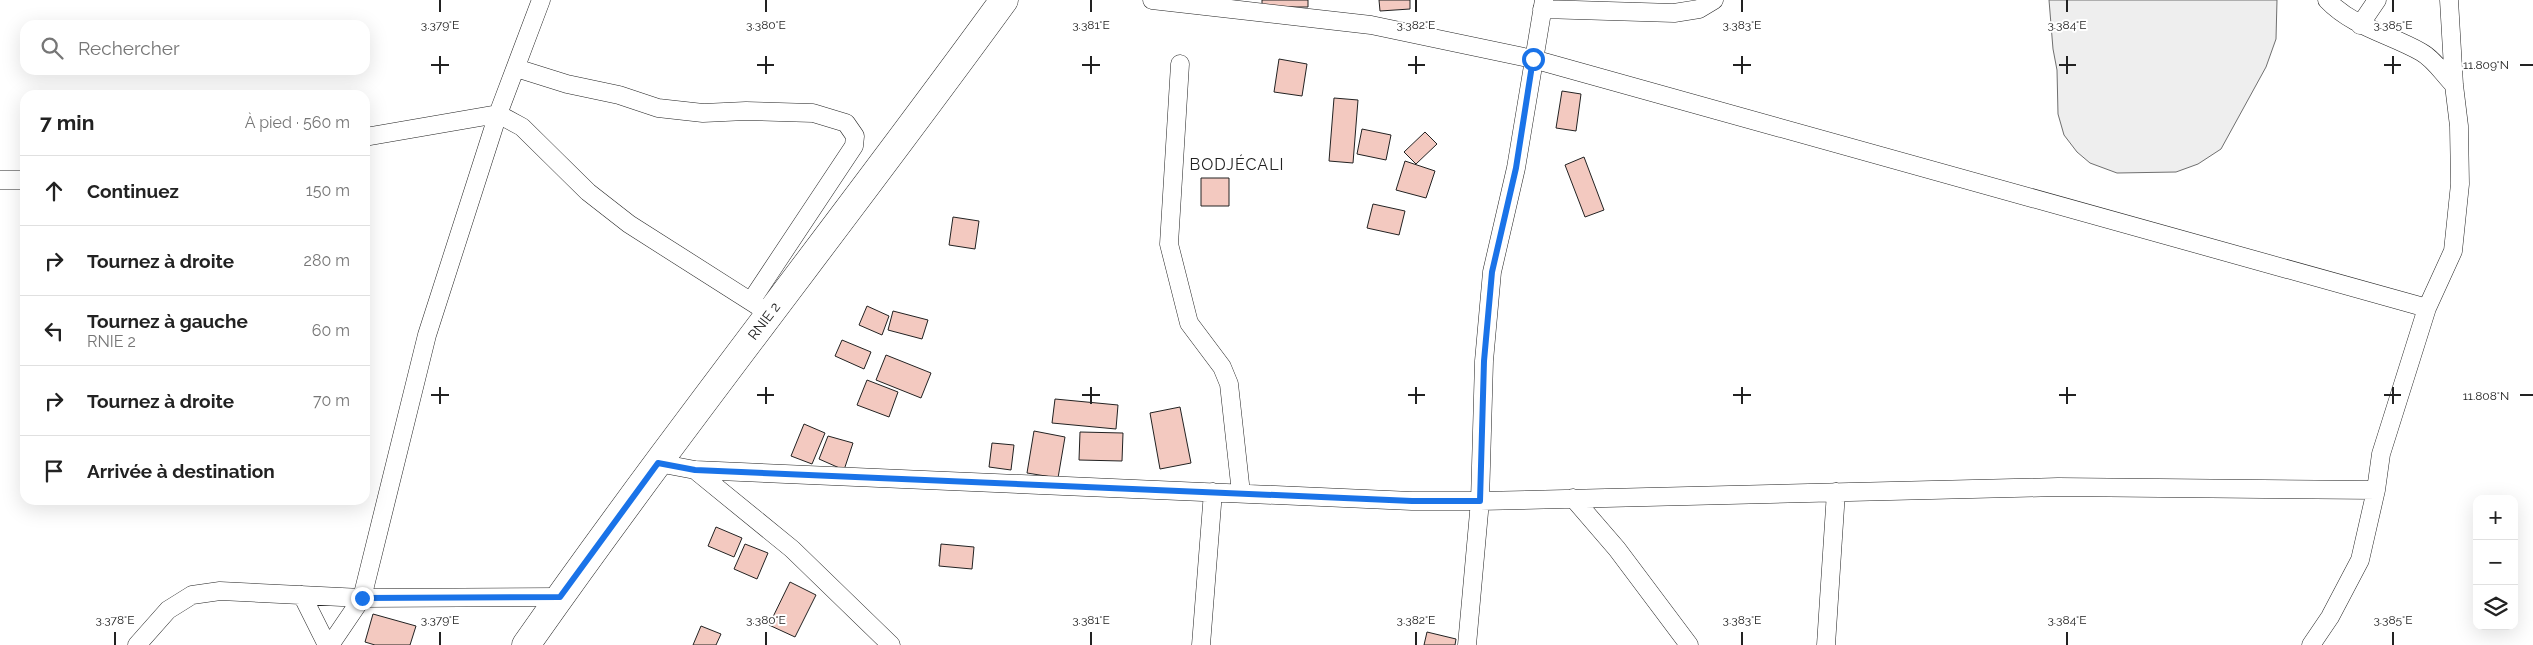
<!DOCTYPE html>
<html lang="fr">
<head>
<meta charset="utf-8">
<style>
	body { margin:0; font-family:Raleway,sans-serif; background:#f6f6f6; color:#222 }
	.controls { position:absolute; right:15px; bottom:15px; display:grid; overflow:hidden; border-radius:10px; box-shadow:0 5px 20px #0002 }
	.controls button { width:45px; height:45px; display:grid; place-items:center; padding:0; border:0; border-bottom:1px solid #e0e0e0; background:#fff; color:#222; font:25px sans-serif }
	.stop { position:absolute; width:15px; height:15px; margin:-11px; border:4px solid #1a73e8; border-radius:50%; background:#fff }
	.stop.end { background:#1a73e8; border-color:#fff; box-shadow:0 1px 5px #0008 }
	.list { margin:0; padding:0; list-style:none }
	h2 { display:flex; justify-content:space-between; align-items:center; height:65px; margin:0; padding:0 20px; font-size:21px }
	h2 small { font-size:16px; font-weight:400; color:#767676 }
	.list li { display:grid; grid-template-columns:32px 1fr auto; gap:15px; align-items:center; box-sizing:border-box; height:70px; padding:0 20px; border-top:1px solid #e0e0e0 }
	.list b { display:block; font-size:19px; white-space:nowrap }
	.list p { margin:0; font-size:16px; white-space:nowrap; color:#767676 }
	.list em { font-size:16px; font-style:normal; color:#767676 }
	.icon { flex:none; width:28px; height:28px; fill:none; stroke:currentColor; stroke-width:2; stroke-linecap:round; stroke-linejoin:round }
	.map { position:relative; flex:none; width:2533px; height:645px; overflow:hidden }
	.search { position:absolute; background:#fff; box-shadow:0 5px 20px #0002; left:20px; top:20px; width:350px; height:55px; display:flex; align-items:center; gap:12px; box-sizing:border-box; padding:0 18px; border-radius:15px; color:#767676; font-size:19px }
	.panel { position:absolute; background:#fff; box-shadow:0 5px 20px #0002; left:20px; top:90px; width:350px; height:415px; border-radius:15px }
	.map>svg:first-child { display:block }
</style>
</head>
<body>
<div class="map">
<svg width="2533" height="645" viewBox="0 0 2533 645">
	<rect width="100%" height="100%" fill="#fff"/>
	<!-- green -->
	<path fill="#eee" stroke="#6f6f6f" d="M2049,0h228l-1,39 -10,28 -45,82 -23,15 -22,8 -59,1 -27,-10 -13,-11 -13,-17 -6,-21 -1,-44 -4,-21z"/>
	<!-- building -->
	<path fill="#f3c9c0" stroke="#222" d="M1262,0h46v7h-46z
		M1379,0h31v9l-30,2z
		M1279,59l28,5 -5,32 -28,-4z
		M1562,91l19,3 -5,37 -20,-3z
		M1334,98l24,2 -5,63 -24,-2z
		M1362,129l29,6 -5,25 -29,-6z
		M1425,132l12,12 -21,20 -12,-12z
		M1584,157l20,53 -19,7 -20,-52z
		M1405,161l30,10 -9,27 -30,-8z
		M1201,178h28v28h-28z
		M1373,204l32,7 -6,24 -32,-7z
		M953,217l26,4 -4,28 -26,-4z
		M867,306l22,10 -7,19 -23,-10z
		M893,311l35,9 -6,19 -34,-9z
		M842,340l29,12 -7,17 -29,-13z
		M886,355l45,18 -10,25 -45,-18z
		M867,380l31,12 -9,25 -32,-12z
		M1055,399l63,6 -2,24 -64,-6z
		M1180,407l11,56 -31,6 -10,-56z
		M804,424l21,9 -13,31 -21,-8z
		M1034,431l31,6 -7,41 -31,-5z
		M1080,432l43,1 -1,28 -43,-1z
		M828,436l25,7 -9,27 -25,-11z
		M992,443l22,2 -3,25 -22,-3z
		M716,527l26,11 -8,19 -26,-11z
		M745,544l23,9 -11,26 -23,-10z
		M941,544l33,3 -2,22 -33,-3z
		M790,582l26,13 -21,42 -26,-12z
		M373,614l43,12 -6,19h-35l-10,-3z
		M701,626l20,8 -5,11h-23z
		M1427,632l29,7 -1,6h-31z"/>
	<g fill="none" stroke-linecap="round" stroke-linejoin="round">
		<!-- street casing -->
		<g stroke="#222" stroke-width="19">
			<path id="street" d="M1152,0l219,25 162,34 894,249
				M2327,0c26,27 62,34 94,52 13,7 23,23 33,33
				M1542,9l132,4 25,-4 15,-9
				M2360,25l17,-25
				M1180,64l-11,180 20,79 33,44 7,17 12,109
				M516,68l51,16 52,11 39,13 45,5 43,-2 67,2 33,10 9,13 -1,10 -103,155
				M365,137l133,-23 24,13 66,65 41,32 132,84
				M0,180h25
				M658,463l37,7 717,31h68l578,-14 318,3
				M695,470l97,79 99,96
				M1573,498l44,51 72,96
				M302,595l25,50
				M137,645l31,-35 24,-15 28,-4 142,7 198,-1
				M330,645l32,-47 65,-263 71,-221 43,-114
				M1201,645l12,-153
				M1467,645l13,-144 4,-140 8,-89 24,-104 28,-168
				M1826,645l10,-153
				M2311,645l19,-28 30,-57 16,-70 5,-36 46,-146 26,-57 7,-67 -1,-58 -5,-41 -5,-85"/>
		</g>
		<!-- primary casing -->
		<g stroke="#222" stroke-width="29">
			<path id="primary" d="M526,645c154,-219 321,-429 478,-645"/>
		</g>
		<!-- street -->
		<use href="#street" stroke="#fff" stroke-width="18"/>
		<!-- primary -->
		<use href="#primary" stroke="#fff" stroke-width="28"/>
	</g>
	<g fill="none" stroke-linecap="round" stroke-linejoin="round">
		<!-- route -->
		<path stroke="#1a73e8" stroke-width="6" d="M362,598l198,-1 98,-134 37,7 717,31h68l4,-140 8,-89 24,-104 17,-109"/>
	</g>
	<!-- ticks -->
	<path fill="none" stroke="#222" stroke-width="2" d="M440,0v12M766,0v12M1091,0v12M1416,0v12M1742,0v12M2067,0v12M2393,0v12M440,56v18M766,56v18M1091,56v18M1416,56v18M1742,56v18M2067,56v18M2393,56v18M431,65h18M757,65h17M1082,65h18M1408,65h17M1733,65h18M2059,65h17M2384,65h17M2520,65h13M440,387v17M766,387v17M1091,387v17M1416,387v17M1742,387v17M2067,387v17M2393,387v17M431,395h18M757,395h17M1082,395h18M1408,395h17M1733,395h18M2059,395h17M2384,395h17M2520,395h13M115,632v13M440,632v13M766,632v13M1091,632v13M1416,632v13M1742,632v13M2067,632v13M2393,632v13"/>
	<g text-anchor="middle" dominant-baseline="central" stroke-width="4" stroke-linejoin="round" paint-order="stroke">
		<!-- street labels -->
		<g font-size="14" fill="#222" stroke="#fff">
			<text transform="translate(764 321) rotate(-53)">RNIE 2</text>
		</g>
		<!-- quarter labels -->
		<g font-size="16" letter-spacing="1" fill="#222" stroke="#fff">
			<text x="1237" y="164">BODJÉCALI</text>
		</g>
	</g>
	<g font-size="12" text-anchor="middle" fill="#222" stroke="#fff" stroke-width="4" stroke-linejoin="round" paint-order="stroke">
		<text x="440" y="29">3.379°E</text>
		<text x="766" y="29">3.380°E</text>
		<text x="1091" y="29">3.381°E</text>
		<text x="1416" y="29">3.382°E</text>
		<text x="1742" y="29">3.383°E</text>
		<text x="2067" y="29">3.384°E</text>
		<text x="2393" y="29">3.385°E</text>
		<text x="2486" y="69">11.809°N</text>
		<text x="2486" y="400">11.808°N</text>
		<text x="115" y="624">3.378°E</text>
		<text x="440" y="624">3.379°E</text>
		<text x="766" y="624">3.380°E</text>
		<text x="1091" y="624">3.381°E</text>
		<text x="1416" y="624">3.382°E</text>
		<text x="1742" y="624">3.383°E</text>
		<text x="2067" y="624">3.384°E</text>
		<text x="2393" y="624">3.385°E</text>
	</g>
</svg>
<div class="controls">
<button>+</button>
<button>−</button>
<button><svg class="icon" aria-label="layers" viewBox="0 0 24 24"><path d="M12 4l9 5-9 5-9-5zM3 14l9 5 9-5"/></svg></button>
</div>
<div class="stop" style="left:1533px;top:59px"></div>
<div class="stop end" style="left:362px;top:598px"></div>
<div class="search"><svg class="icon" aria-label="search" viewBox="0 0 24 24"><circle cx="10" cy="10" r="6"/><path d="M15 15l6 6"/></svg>Rechercher</div>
<section class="panel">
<h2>7 min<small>À pied · 560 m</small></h2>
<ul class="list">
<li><svg class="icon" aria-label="ahead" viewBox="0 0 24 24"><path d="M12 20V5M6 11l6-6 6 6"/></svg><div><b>Continuez</b></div><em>150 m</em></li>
<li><svg class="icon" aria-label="right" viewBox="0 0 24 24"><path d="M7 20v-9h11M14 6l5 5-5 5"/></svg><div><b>Tournez à droite</b></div><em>280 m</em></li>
<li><svg class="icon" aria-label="left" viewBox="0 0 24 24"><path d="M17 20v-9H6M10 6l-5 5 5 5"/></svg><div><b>Tournez à gauche</b><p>RNIE 2</p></div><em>60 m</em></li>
<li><svg class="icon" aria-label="right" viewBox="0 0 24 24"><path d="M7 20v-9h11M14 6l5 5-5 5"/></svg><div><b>Tournez à droite</b></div><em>70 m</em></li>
<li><svg class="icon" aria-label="arrive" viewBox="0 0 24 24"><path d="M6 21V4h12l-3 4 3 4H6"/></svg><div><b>Arrivée à destination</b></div></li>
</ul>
</section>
</div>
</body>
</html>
